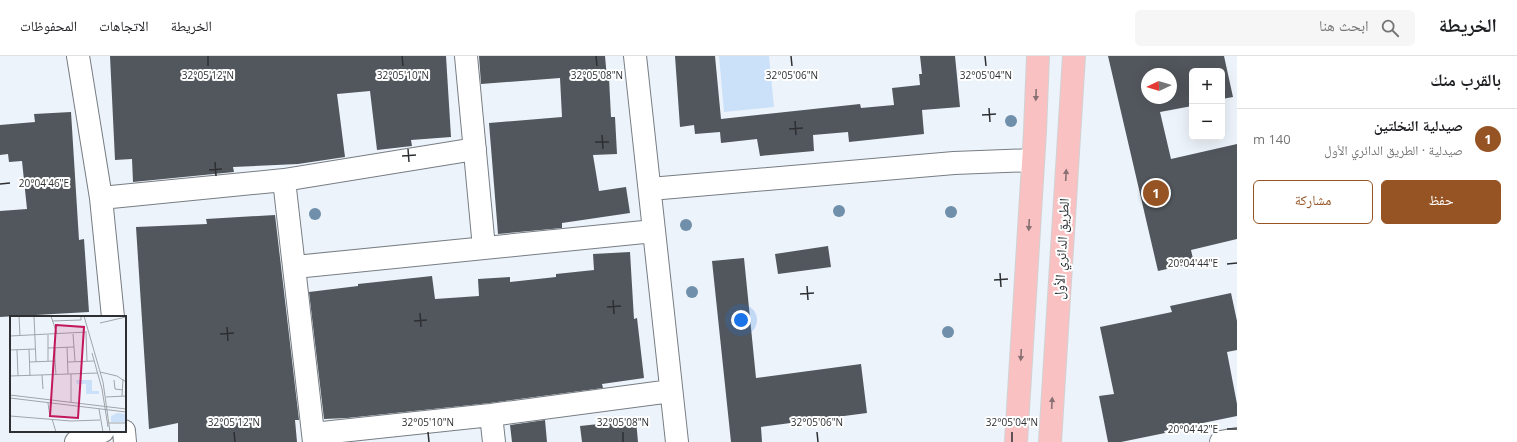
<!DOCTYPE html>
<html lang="ar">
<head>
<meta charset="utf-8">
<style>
	body { margin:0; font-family:"Open Sans","Noto Naskh Arabic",sans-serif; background:#f6f6f6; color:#202124; direction:rtl }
	.controls { position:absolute; right:12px; top:12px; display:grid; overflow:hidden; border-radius:6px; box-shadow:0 4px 16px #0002 }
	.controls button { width:36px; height:36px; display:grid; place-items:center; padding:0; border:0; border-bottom:1px solid #e0e0e0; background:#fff; color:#202124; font:20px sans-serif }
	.compass { position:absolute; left:1141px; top:12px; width:36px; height:36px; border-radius:50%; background:#fff; box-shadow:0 4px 16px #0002; rotate:266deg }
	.you { position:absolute; left:741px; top:264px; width:14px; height:14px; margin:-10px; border:3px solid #fff; border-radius:50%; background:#1a73e8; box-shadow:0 0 0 6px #1a73e833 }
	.badge { display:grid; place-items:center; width:26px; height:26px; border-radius:50%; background:#965323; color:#fff; font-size:13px; font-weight:700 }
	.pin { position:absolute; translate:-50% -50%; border:2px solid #fff; box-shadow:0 1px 4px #0006 }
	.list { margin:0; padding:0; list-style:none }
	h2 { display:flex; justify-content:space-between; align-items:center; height:52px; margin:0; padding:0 16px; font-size:17px }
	h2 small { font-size:13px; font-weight:400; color:#757577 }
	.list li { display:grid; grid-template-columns:26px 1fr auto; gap:12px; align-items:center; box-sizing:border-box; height:60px; padding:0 16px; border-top:1px solid #e0e0e0 }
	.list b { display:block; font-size:15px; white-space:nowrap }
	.list p { margin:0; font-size:13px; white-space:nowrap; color:#757577 }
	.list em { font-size:13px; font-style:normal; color:#757577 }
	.actions { display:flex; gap:8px; padding:12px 16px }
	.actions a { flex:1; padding:9px 0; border:1px solid #965323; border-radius:6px; text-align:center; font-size:14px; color:#965323 }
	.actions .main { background:#965323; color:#fff }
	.icon { flex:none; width:22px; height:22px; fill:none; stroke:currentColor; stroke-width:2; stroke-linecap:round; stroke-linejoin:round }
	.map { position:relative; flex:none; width:1237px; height:386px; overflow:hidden; direction:ltr }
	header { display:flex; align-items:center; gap:24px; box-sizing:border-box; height:56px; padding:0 20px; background:#fff; border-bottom:1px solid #e0e0e0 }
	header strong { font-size:19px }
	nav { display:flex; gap:22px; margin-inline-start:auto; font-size:14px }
	.search { width:280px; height:36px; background:#f6f6f6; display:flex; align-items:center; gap:10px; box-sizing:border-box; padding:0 14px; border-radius:6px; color:#757577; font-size:15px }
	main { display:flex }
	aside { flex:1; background:#fff }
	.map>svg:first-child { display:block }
</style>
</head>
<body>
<header>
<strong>الخريطة</strong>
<div class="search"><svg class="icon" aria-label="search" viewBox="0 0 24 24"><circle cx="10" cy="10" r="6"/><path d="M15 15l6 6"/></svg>ابحث هنا</div>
<nav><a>الخريطة</a><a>الاتجاهات</a><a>المحفوظات</a></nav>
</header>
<main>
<aside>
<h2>بالقرب منك<small></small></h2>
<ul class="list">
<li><span class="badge">1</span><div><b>صيدلية النخلتين</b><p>صيدلية · الطريق الدائري الأول</p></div><em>140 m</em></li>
</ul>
<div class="actions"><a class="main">حفظ</a><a>مشاركة</a></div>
</aside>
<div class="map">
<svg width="1237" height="386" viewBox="0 0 1237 386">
	<rect width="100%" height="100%" fill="#edf3fa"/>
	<!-- green -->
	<path fill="#cae1f9" d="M719,0h50l5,51 -50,5z"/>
	<!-- building -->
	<path fill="#52575d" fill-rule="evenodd" d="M110,0h336l5,81 -40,3 1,6 -35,4 -7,-59 -33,3 8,63 -47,7 -65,3 1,5 -101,10 -1,-23 -17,1z
		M479,0h126l2,22h2l2,39h4l2,37 -24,1 6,36 27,-4 4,26 -68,10v5l-64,6 -9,-111 73,-6 -2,-39 -79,6z
		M675,0h40l6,63 139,-15 1,4 33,-3 -2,-17 28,-3 -1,-11h3l-2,-18h35l5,51 -38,3 2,24 -75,8 -1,-10 -35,3 1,16 -54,5 -3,-17 -36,4 -1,-11 -25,2 -1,-9 -14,2z
		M1108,0h116l9,41 -11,2v-28h-30v35l-32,6 11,47 66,-15v95l-46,11 3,13 -36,8zM1147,18h24v24h-24z
		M71,56l8,128 5,-1 5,73 -89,5v-106l27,-2 -5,-48 -13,1 -1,-8 -8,1v-30l35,-3 -1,-8z
		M275,159l24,205h-4l2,22h-119v-19l-29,6 -13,-202 71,-3 -1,-5z
		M828,190l3,21 -53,7 -3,-20z
		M630,196l4,67 3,-1 7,60 -42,6 1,4 -113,15 -143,15 -23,1 -15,-127 49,-6v-2l74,-8 3,23 44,-3 -1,-17 32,-2v5l46,-5v-3l38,-4 -1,-16z
		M744,202l12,120 105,-14 6,49 -106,14 1,15h-31l-19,-181z
		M1231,237l6,28v29l-10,2 10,52v12l-73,15 1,2 -44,9h-13l-9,-46 15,-2 -14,-67 72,-15 -2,-6z
		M545,364l2,22h-35l-2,-17z
		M636,364l2,22h-56l-2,-16z"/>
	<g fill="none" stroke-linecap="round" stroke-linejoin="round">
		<!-- minor casing -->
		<g stroke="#777d83" stroke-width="24">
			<path id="minor" d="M78,0l23,142 12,119
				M466,0l18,192
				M635,0l42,386
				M284,124l30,262
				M650,133l304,-26 79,-3
				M101,142l183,-18 191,-31
				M295,211l359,-36
				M491,359l180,-24
				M124,375l1,11
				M313,378l178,-19 3,27
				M76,386l27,-11
				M1221,386l16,-3"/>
		</g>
		<!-- major casing -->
		<g stroke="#d1d1d2" stroke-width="24">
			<path id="major" d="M1016,386l19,-311 3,-75
				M1050,386l24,-386"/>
		</g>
		<!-- minor -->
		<use href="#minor" stroke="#fff" stroke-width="22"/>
		<!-- major -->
		<use href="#major" stroke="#fac1c3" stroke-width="22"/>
	</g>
	<!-- trees -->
	<g fill="#708faa">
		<circle cx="1011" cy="65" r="6"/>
		<circle cx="839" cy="155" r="6"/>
		<circle cx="951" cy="156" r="6"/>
		<circle cx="315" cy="158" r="6"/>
		<circle cx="686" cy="169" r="6"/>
		<circle cx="692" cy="236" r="6"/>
		<circle cx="948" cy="276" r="6"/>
	</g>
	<!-- one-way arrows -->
	<defs><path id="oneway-solid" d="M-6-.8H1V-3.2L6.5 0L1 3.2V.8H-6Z"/></defs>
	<g fill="#897173">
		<use href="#oneway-solid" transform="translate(1036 39) rotate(92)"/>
		<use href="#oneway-solid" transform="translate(1066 119) rotate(-87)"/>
		<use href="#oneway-solid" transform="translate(1029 169) rotate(93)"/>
		<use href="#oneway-solid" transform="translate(1021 299) rotate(93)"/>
		<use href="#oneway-solid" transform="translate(1052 347) rotate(-87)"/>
	</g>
	<!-- ticks -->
	<path fill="none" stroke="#2d2f32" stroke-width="1.5" d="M208,0v10M402,0l1,10M596,0l1,10M791,0l1,10M985,0l1,10M989,52l1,14M982,59l14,-1M795,65l1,14M789,73l14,-1M602,79l1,14M595,86h14M408,93l1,13M402,100l14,-1M215,106l1,14M209,114l13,-1M0,128l10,-1M1227,208l10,-1M1000,217l1,14M994,224l14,-1M807,230l1,14M800,238l14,-1M613,244l1,14M607,251l14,-1M420,257l1,14M414,265l13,-1M227,271l1,14M220,278l14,-1M1227,373h10M234,376l1,10M428,376l1,10M623,376v10M817,376l1,10M1012,376v10"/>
	<g text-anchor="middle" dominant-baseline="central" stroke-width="4" stroke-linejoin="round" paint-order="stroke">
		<!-- street labels -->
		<g font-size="14" fill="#2d2f32" stroke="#fff">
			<text transform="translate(1061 193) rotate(-87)">الطريق الدائري الأول</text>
		</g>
	</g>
	<!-- overview -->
	<g transform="translate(10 260)">
		<rect width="116" height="116" fill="#edf3fa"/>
		<path d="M66,64h16v11h7v3h-13v-10h-9zM107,97l9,1v8h-15v-6z" fill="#cae1f9"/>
		<path fill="none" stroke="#a0a5aa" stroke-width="1" d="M9,0l1,20M24,0l2,46M41,0l6,18M74,0l19,66 7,50M42,5l29,-1v-4M90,7l26,-6M76,17l1,28M63,18l2,27M38,19v26M0,20l77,-4M57,31l1,27M38,32l26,-1M19,33l1,27M0,34l25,-1M7,34l1,26M82,37l10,36 6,38M45,45l1,14M19,46l26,-1v-13M58,46l26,-1M90,56l17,4 9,6M61,58v28M32,59l1,14M0,60l88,-3M104,64l1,9 8,1M0,79l116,14M112,80l1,-17M96,81l20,-1M0,82l116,14M38,87l2,14M89,93l4,23M0,100l61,5 29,-1M42,103l4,13M99,107h17"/>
		<path fill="#c2185b" fill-opacity="0.15" stroke="#c2185b" stroke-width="2" d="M46,9l28,2 -6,91 -28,-2z"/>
		<rect width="116" height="116" fill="none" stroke="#2d2f32" stroke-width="2"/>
	</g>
	<g font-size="10" text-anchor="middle" fill="#2d2f32" stroke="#fff" stroke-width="4" stroke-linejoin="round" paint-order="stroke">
		<text x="208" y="23">32°05'12"N</text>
		<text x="403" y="23">32°05'10"N</text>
		<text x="597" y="23">32°05'08"N</text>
		<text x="792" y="23">32°05'06"N</text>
		<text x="986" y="23">32°05'04"N</text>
		<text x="44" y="131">20°04'46"E</text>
		<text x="1193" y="211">20°04'44"E</text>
		<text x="234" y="370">32°05'12"N</text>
		<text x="428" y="370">32°05'10"N</text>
		<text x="623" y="370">32°05'08"N</text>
		<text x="817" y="370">32°05'06"N</text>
		<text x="1012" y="370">32°05'04"N</text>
		<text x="1193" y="377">20°04'42"E</text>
	</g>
</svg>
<div class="controls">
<button>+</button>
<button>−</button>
</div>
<svg class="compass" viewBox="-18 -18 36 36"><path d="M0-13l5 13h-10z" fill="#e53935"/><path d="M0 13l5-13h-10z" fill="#757577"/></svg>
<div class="you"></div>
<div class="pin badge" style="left:1156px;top:137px">1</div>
</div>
</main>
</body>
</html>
